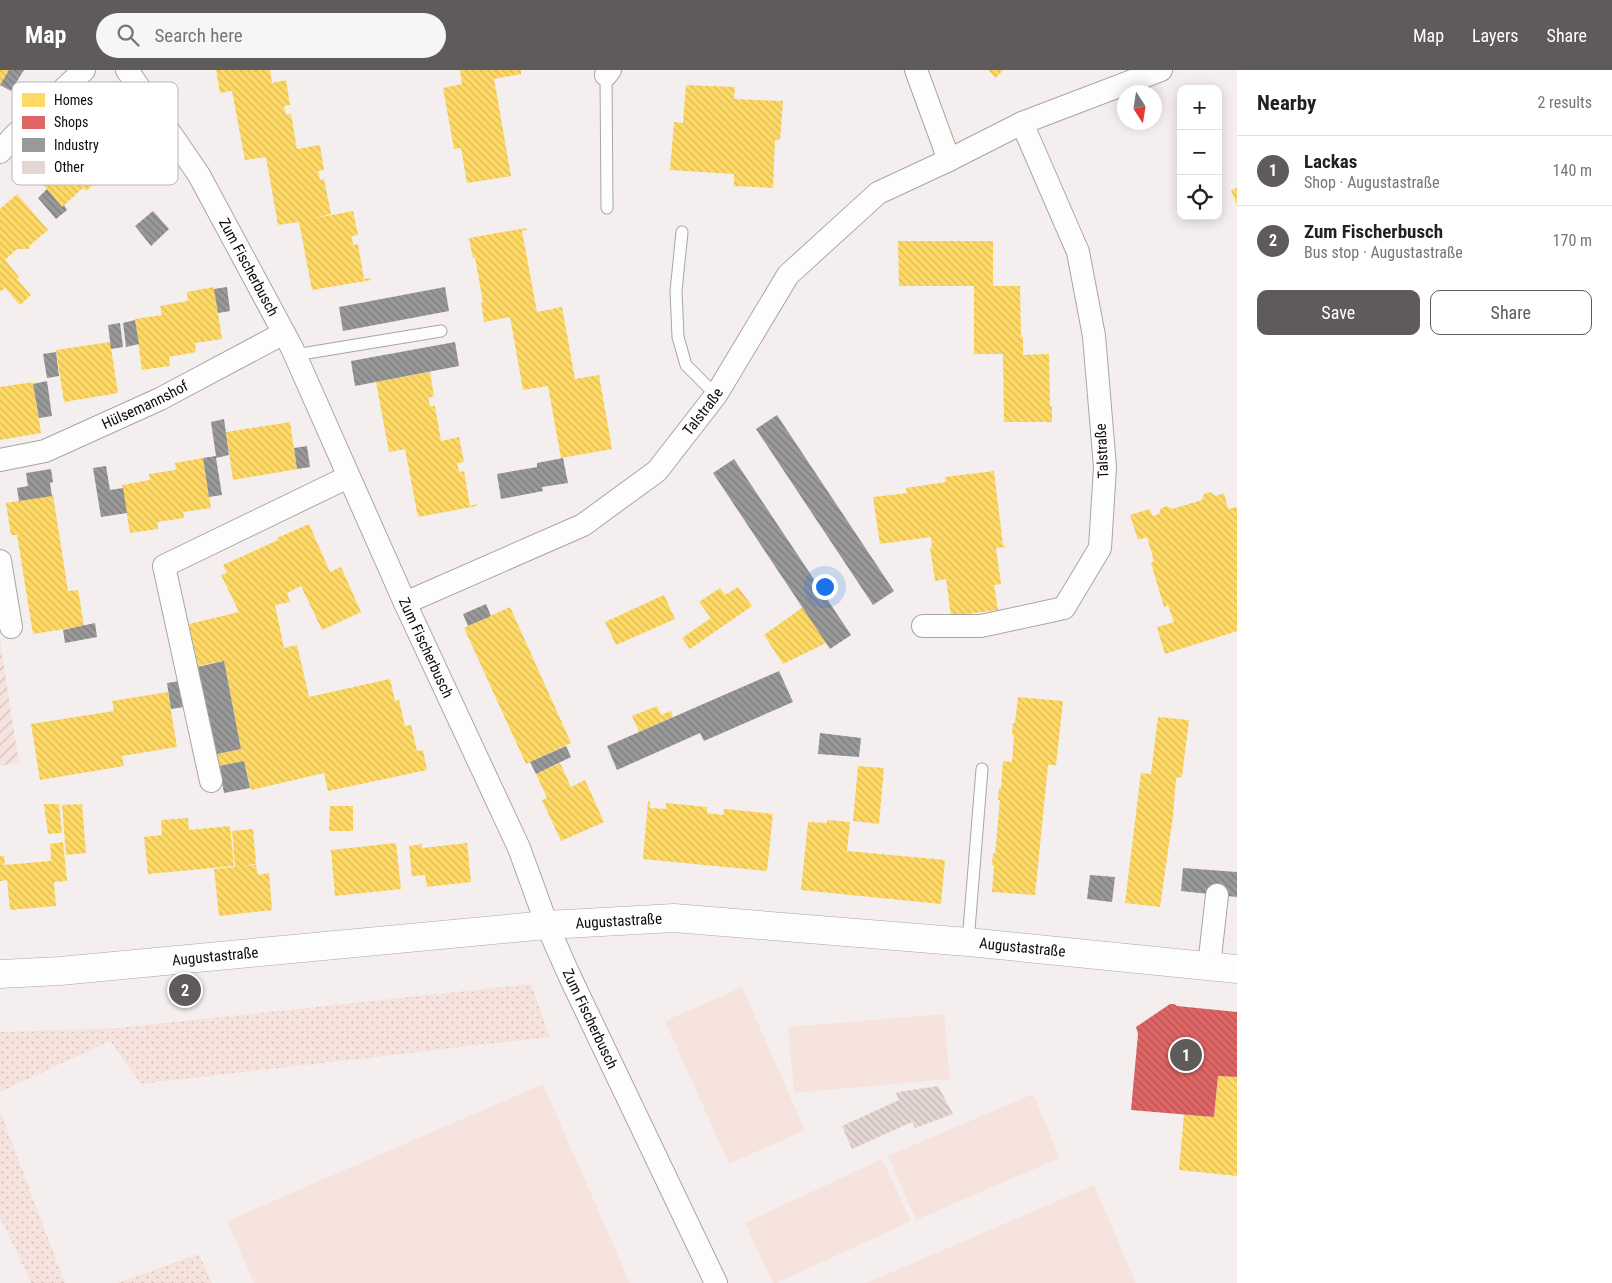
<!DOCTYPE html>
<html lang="en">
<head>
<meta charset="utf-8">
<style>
	body { margin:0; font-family:"Roboto Condensed",sans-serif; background:#f6f6f6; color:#222 }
	.controls { position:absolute; right:15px; top:15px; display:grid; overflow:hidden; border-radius:10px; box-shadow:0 2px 12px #0003 }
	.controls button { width:45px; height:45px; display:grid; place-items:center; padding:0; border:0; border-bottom:1px solid #e0e0e0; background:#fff; color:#222; font:25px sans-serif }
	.compass { position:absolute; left:1117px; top:15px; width:45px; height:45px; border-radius:50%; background:#fff; box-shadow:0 2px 12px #0003; rotate:168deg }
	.you { position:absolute; left:824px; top:516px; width:18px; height:18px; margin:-12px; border:4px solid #fff; border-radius:50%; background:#1a73e8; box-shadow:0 0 0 8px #1a73e833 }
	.badge { display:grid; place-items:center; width:32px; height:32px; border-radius:50%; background:#5e5b5a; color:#fff; font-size:16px; font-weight:700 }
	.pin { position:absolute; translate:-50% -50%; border:2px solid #fff; box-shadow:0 1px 5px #0006 }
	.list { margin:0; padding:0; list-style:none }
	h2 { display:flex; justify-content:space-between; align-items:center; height:65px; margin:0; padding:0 20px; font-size:21px }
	h2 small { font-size:16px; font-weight:400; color:#767676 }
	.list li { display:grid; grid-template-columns:32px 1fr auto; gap:15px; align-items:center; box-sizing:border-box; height:70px; padding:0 20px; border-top:1px solid #e0e0e0 }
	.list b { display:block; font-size:19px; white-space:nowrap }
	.list p { margin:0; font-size:16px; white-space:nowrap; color:#767676 }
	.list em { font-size:16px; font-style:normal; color:#767676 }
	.actions { display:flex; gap:10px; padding:15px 20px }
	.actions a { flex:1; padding:11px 0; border:1px solid #5e5b5a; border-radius:10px; text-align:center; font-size:18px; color:#5e5b5a }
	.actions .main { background:#5e5b5a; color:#fff }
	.icon { flex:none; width:28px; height:28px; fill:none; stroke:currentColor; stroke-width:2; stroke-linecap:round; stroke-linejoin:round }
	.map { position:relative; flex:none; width:1237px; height:1213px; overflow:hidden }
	header { display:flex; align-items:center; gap:30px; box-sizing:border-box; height:70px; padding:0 25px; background:#5e5b5a; color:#fff }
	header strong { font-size:24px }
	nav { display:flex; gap:28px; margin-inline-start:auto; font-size:18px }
	.search { width:350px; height:45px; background:#f6f6f6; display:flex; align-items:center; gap:12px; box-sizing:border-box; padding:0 18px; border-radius:28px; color:#767676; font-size:19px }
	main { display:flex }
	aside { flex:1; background:#fff }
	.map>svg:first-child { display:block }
</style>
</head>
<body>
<header>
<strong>Map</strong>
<div class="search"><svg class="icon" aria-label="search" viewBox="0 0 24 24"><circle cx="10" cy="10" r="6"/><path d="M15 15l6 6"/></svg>Search here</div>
<nav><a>Map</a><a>Layers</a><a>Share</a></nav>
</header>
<main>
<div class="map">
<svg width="1237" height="1213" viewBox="0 0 1237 1213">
	<defs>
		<pattern id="grass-dots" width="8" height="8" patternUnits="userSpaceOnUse" patternTransform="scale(1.25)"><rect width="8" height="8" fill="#f7e3de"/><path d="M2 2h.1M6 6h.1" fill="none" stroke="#d3c1bd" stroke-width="1.8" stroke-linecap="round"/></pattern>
		<pattern id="garden-furrows" width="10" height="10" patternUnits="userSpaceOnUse" patternTransform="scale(1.25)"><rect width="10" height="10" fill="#f7e3de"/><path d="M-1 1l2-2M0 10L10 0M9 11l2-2" fill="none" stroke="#d3c1bd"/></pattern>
		<pattern id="homes-back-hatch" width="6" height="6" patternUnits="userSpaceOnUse" patternTransform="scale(1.25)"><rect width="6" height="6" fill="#ffd966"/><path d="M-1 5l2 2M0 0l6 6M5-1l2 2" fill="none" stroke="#d9b957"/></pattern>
		<pattern id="shops-back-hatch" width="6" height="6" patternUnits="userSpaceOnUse" patternTransform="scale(1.25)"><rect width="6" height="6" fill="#e06666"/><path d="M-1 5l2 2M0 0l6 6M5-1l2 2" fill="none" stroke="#b45252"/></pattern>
		<pattern id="industry-back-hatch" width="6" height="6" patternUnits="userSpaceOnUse" patternTransform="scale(1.25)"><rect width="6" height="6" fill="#999"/><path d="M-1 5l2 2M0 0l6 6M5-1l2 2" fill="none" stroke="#7b7b7b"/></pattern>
		<pattern id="building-back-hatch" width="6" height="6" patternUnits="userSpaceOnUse" patternTransform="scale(1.25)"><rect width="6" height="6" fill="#e4d7d3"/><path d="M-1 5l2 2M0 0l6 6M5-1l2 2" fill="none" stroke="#c2b7b4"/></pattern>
	</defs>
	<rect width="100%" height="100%" fill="#f4efee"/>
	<!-- grass -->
	<path fill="url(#grass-dots)" d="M531,914l19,53 -409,47 -31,-43 -110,51v-60l117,-4z
		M0,1041l65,172h-34l-31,-66z
		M199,1184l13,29h-95z"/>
	<!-- garden -->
	<path fill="url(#garden-furrows)" d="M0,571l19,122 -19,3z"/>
	<!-- pitch -->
	<path fill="#f7e3de" d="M742,917l63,143 -76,34 -64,-143z
		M944,944l6,65 -156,14 -6,-66z
		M543,1014l87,199h-376l-27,-62z
		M1033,1024l27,64 -144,62 -28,-64z
		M882,1089l29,62 -134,62h-4l-28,-60z
		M1094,1115l42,98h-270z"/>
	<!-- homes -->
	<path fill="url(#homes-back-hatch)" d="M0,0h9l-9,15z
		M216,0h54l2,13 14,-3 4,25 -6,1 2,9 5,-1 6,35 23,-4 4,25 -6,1 2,9 4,-1 7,35 -20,5 42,-8 5,24 -6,1 1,9 5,-1 6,35 7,-1v2l-59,10 -13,-68 -21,3 -12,-68 -21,3 -13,-69 -12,2z
		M460,0h61v4l-27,5 17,97 -44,7 -6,-35 -7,1 -11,-61 19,-4z
		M988,0h15l-7,8z
		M686,15l49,2 -1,12 49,2 -3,39h-5l-2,48 -39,-2v-12l-64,-4 4,-48 9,1z
		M100,47l17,19 10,-9 17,20 -15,14 8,9 -18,15 -11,-12 -22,18 -3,-3 -21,19 -34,-40 22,-19 3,3 21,-18 3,4z
		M1237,118v17l-6,-15z
		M17,124l31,36 -19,16v3h-12l-12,11 14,17 -2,2 14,16 -11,10 -15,-17 -5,4v-83z
		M526,158l1,2 -5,1 15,81 25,-5 13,72 24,-4 13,74 -51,9 -13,-72 -25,4 -13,-73 -26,5 -3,-20h2l-8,-45 -2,1 -4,-20z
		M898,171h95v45h27l1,51h2v18l26,-1 1,52h2v16h-48l-1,-68h-29v-68h-75z
		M214,217l8,52 -27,4 1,9 -27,5 1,9 -28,4 -7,-51 27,-4 -2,-9 28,-5 -1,-9z
		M110,272l8,51 -54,9 -8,-52z
		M430,302l4,24 -6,2 2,8h5l6,35 18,-4 5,25 -7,1 2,9 5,-1 6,35 7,-2v2l-59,11 -13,-68 -16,3 -13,-70z
		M33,312l8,51 -41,7v-53z
		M290,352l7,47 -64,11 -7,-48z
		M203,388l8,50 -28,4 1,6 -27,4 1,7 -28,4 -8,-48 28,-5 -1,-6 27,-4 -1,-7z
		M994,401l9,74 4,2 -11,1 5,36 -7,1 4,25 -47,6 -5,-37 -11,2 -5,-33 2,-1 -1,-10 -51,7 -7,-47 34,-4 -1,-5 40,-6 -1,-5z
		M1210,422l6,4 8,-3 4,16 9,-2v124l-72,23 -8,-27 17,-5 -6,-17 -4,2 -13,-44 3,-2 -7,-24 -9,3 -8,-25 20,-6 2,7 7,-2 2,-6 6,-2 5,3 30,-9 2,-6z
		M53,425l15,96 10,-1 6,36 -51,8 -16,-99h-6l-5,-32z
		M309,454l21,48 11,-5 20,45 -39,18 -21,-44 -14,7 3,9 -15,3 9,43 13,-3 12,52 81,-18 5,22 4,-1 6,26 6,-1 6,26 6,-1 4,20 -99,21 -4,-18 -73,17 -7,-29 -25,5 -2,-12 24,-5 -17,-88 -26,5 -9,-42 50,-12 -18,-37 6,-2 -4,-8 55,-25 -1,-2z
		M738,517l14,19 -62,43 -8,-11 29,-20 -12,-16 21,-14 5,7z
		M664,525l11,24 -59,26 -11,-23z
		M510,537l61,136 -45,21 -62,-136z
		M803,537l23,36 -43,21 -19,-29z
		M168,622l9,55 -55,9 2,10 -84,14 -9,-56 83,-13 -2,-10z
		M1018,627l45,4 -7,64h-8l-13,130 -43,-3 2,-27h-2l1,-12 2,1 5,-54h-2l1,-12h2l2,-27 9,1 2,-27h-2l1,-12h2z
		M657,636l4,9 10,-4 2,6 -34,15 -7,-16z
		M1158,647l31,3 -7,57 -6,1 -3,38 -13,91 -35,-4 16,-130 10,1z
		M560,693l11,24 14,-7 19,42 -43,19 -19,-41 5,-2 -11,-24z
		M858,696l26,2 -5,56 -26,-3z
		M648,731l2,1v6l16,1v-6l41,4v6l16,2 1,-6h2l47,5 -6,57 -124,-12z
		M44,734h15l3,29 -14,1z
		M82,734l4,49 -20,2 -4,-50z
		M330,736h23v25h-24z
		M188,748l1,12 41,-4 4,40 -86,8 -4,-37 18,-2 -1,-15z
		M827,750l23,2 -3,29 98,9 -4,44 -140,-14 7,-68 19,1z
		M253,759l3,35 -14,2 14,-1 2,10 11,-2 3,37 -53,6 -5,-47 21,-2 -3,-36z
		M63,772l4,39 -13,1 2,24 -46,4 -3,-30 -7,1v-25h4l1,9 45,-4 1,-1 -1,-16z
		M396,773l5,46 -66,7 -4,-46z
		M467,773l4,39 -44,5 -2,-12 -13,1 -3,-30 13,-2v4z
		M1218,1006l19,1v99l-58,-6 5,-56 30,3z"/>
	<!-- shops -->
	<path fill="url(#shops-back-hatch)" d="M1170,934h4l3,2 60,6v65l-19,-1 -4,41 -83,-7 7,-76 -2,-7z"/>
	<!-- industry -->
	<path fill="url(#industry-back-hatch)" d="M9,0h15l-13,21 -11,-6z
		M47,119l15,18 2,-2 3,5 -11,9 -18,-21z
		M153,141l16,18 -18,17 -16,-20z
		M227,217l3,24 -12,2 -4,-24z
		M445,217l4,24 -106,20 -4,-24z
		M135,250l4,24 -13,3 -3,-24z
		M120,253l3,24 -12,2 -3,-24z
		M455,272l4,24 -104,20 -4,-25z
		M56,282l3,24 -12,2 -4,-24z
		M47,311l5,35 -13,2 -6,-34z
		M777,345l117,176 -21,14 -117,-176z
		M224,349l5,36 -13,3 6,37 -13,2 -6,-39 13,-2 -5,-34z
		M307,376l3,21 -13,2 -3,-21z
		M563,388l5,25 -26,4 1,4 -42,8 -4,-25 40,-7v-4z
		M734,389l117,176 -21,14 -117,-176z
		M106,396l4,24 13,-2 4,25 -26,4 -8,-49z
		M51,399l2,13 -3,1 2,13 -33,5 -2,-13 11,-2 -2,-13z
		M486,534l5,12 -23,10 -5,-12z
		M95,553l2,14 -32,6 -2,-13z
		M224,591l17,88 -24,5 -20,-87z
		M779,601l14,31 -89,39 -4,-8 -83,37 -10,-24z
		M180,611l4,26 -13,2 -4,-26z
		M820,663l41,5 -2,19 -41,-3z
		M566,676l5,11 -35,17 -6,-12z
		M244,691l6,27 -26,5 -5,-27z
		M1183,798l54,4v25l-56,-6z
		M1090,805l25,2 -3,25 -25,-3z"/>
	<!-- building -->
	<path fill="url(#building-back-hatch)" d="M938,1016l15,28 -38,14 -3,-6 -60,27 -10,-23 57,-26 -3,-7 2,-1z"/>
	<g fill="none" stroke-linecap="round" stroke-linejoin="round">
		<!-- lane casing -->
		<g stroke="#a9a5a4" stroke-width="13">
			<path id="lane" d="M606,5l1,133
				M682,162l-6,59 2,46 8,28 30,30
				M295,285l146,-24
				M968,872l14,-173"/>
		</g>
		<!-- street casing -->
		<g stroke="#a9a5a4" stroke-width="24">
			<g id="street">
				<path id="s1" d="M127,0l72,105 93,173 113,255 114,245 28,77 23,52 146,306"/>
				<path d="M916,0l33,90"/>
				<path d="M606,5l4,-5"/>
				<path d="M0,82l13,-15 71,-67"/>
				<path id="s2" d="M0,390l45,-9 115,-52 124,-66"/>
				<path d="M0,491l11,66"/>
				<path id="s3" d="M405,533l178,-78 74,-54 59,-76 72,-120 90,-82 71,-33 73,-37 139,-53"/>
				<path d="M923,556h58l83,-18 36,-60 5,-81 -11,-131 -16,-84 -56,-129"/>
				<path d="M211,711l-47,-215 184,-89"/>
				<path d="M1209,896l8,-71"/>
			</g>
		</g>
		<!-- secondary casing -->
		<g stroke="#a9a5a4" stroke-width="29">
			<g id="secondary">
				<path id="s4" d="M0,904l60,-3 487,-46 127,-7 294,24 269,27"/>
			</g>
		</g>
		<!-- lane -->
		<use href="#lane" stroke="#fdfdfc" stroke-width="11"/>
		<!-- street -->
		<use href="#street" stroke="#fdfdfc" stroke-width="22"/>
		<!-- secondary -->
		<use href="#secondary" stroke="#fdfdfc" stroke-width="28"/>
	</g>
	<g text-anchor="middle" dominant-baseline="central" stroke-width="5" stroke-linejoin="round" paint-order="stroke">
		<!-- street labels -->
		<g font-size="15" fill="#0e0b0a" stroke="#fff">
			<text stroke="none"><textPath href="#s1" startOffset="232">Zum Fischerbusch</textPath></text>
			<text stroke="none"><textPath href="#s2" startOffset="156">Hülsemannshof</textPath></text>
			<text stroke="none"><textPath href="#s3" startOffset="361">Talstraße</textPath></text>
			<text transform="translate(1102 381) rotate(-93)">Talstraße</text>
			<text stroke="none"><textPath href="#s1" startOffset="652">Zum Fischerbusch</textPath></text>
			<text stroke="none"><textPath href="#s4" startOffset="621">Augustastraße</textPath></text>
			<text stroke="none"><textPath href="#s4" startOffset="1026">Augustastraße</textPath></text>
			<text stroke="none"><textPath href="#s4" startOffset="216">Augustastraße</textPath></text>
			<text stroke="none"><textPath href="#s1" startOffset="1058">Zum Fischerbusch</textPath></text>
		</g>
	</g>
	<!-- legend -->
	<rect x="12" y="12" width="166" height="103" rx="8" fill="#fff" stroke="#b7b6b6" stroke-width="1"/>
	<rect x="22" y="23" width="23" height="14" fill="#ffd966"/>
	<rect x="22" y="46" width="23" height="13" fill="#e06666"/>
	<rect x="22" y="68" width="23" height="14" fill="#999"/>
	<rect x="22" y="91" width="23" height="13" fill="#e4d7d3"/>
	<g font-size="14" fill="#0e0b0a">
		<text x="54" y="35">Homes</text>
		<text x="54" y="57">Shops</text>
		<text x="54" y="80">Industry</text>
		<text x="54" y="102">Other</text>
	</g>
</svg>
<div class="controls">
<button>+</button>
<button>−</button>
<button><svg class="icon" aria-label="locate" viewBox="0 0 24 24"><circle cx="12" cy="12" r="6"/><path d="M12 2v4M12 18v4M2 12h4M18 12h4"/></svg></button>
</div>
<svg class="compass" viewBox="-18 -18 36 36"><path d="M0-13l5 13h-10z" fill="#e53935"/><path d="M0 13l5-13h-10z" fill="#767676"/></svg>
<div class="you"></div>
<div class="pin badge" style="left:1186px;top:985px">1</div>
<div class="pin badge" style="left:185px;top:920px">2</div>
</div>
<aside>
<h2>Nearby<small>2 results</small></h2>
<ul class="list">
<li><span class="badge">1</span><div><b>Lackas</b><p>Shop · Augustastraße</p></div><em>140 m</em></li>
<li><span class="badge">2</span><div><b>Zum Fischerbusch</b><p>Bus stop · Augustastraße</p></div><em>170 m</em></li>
</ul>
<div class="actions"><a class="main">Save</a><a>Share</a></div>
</aside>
</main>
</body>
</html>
